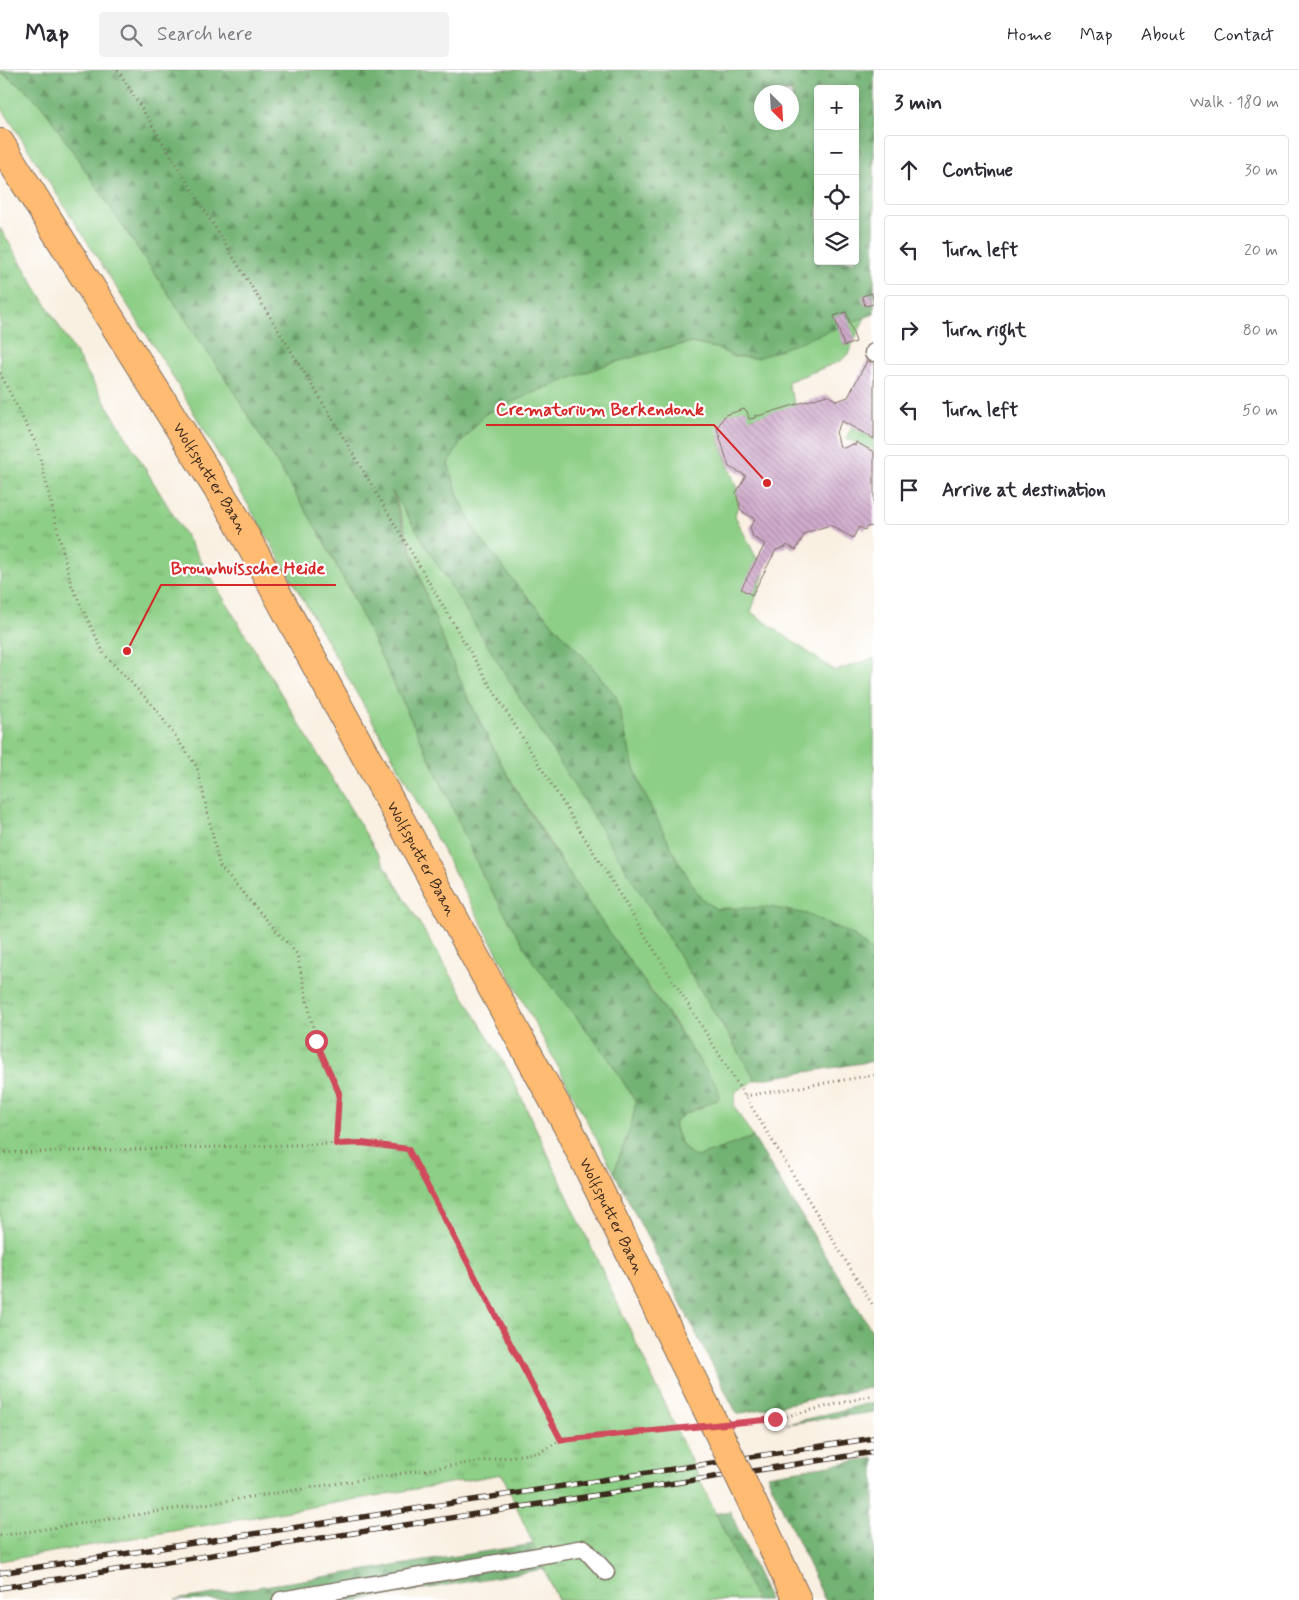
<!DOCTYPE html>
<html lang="en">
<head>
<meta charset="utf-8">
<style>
	body { margin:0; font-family:Mynerve,sans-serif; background:#f2f2f3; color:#2b2b33 }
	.controls { position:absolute; right:15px; top:15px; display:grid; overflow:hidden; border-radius:5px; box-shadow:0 2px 8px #0003 }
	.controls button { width:45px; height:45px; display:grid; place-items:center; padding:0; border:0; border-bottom:1px solid #e1e1e2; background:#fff; color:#2b2b33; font:25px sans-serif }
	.compass { position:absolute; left:754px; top:15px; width:45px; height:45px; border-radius:50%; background:#fff; box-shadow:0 2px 8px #0003; rotate:156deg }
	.stop { position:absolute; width:15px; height:15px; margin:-11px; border:4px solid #d1495b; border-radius:50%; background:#fff }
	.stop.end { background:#d1495b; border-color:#fff; box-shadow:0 1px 5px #0008 }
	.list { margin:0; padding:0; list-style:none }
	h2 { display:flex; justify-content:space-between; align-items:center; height:65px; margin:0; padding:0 20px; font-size:21px }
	h2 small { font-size:16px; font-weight:400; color:#7c7c81 }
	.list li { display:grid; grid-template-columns:32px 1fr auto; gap:15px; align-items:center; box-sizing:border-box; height:70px; margin:0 10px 10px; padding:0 10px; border:1px solid #e1e1e2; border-radius:5px }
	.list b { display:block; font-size:19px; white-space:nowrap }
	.list em { font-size:16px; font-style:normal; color:#7c7c81 }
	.icon { flex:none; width:28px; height:28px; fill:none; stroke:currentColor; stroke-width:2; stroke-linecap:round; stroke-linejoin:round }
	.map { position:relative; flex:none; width:874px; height:1530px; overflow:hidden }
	header { display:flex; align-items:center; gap:30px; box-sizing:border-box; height:70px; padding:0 25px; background:#fff; border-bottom:1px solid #e1e1e2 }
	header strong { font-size:24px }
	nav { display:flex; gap:28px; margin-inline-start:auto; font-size:18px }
	.search { width:350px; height:45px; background:#f2f2f3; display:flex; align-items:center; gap:12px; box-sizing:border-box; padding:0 18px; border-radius:5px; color:#7c7c81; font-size:19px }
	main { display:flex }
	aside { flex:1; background:#fff }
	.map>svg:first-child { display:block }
</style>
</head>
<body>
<header>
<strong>Map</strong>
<div class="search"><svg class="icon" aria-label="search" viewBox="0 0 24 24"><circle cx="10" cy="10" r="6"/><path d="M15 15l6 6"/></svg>Search here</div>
<nav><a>Home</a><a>Map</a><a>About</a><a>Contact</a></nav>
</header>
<main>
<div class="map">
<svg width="874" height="1530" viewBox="0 0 874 1530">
	<defs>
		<pattern id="forest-firs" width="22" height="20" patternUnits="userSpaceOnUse" patternTransform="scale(1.25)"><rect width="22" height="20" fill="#72b273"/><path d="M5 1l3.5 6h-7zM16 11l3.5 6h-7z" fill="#5f915e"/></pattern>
		<pattern id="park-tufts" width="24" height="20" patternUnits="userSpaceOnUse" patternTransform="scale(1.25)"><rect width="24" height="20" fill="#8dcf86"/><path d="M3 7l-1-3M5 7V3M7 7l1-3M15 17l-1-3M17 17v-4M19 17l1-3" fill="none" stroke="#74a86d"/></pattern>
		<pattern id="building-back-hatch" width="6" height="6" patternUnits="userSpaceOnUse" patternTransform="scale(1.25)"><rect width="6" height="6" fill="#cfaacc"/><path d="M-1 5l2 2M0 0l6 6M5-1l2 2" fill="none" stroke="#a98ba5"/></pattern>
	</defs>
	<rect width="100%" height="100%" fill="#fff"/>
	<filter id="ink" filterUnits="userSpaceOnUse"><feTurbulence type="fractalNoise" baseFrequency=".02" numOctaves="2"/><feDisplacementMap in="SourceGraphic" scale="10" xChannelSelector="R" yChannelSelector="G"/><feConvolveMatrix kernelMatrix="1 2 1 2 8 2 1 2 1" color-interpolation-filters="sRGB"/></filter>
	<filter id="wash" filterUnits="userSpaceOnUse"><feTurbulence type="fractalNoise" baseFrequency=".0096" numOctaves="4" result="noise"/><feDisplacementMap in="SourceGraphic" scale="20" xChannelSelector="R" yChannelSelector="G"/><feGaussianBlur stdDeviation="1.12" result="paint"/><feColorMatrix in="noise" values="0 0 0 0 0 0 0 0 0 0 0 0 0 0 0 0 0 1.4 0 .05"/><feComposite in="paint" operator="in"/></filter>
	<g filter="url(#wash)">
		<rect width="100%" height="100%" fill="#f9f0e2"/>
		<!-- grass -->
		<path fill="#8dcf86" stroke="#647c52" d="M0,3h2l23,16 18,18 188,280 89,147 35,67 95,201 32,72 127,185 27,43 -4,20 -18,50 -222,-417 -112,-196 -113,-192 -167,-262z
			M865,247l-17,37 -7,7 -54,21 12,33 -44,2 -37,19 22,62 -5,18 29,57 -13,39 84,59 39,-13v295l-23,-19 -123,-26 -12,1 -16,-12 -23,-38 -34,-67 -10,-27 -17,-69 -28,-34 -72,-78 -38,-49 -19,-37 -11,-34 11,-19 26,-31 50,-22 70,-27 60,-17 25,-5 26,5 19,9 100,-29z
			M874,317v81l-4,-2 -5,-19 -19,-9z
			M392,418l364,592 -20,11 -2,15 19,31 -56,20c-14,-6 -20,-19 -23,-34l9,-8 36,-16 -39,-68 -91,-126 -70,-111 -20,-34 -39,-79 -29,-71z"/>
		<!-- forest -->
		<path fill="url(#forest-firs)" stroke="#566e48" fill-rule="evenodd" d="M0,0h874v244l-116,44 -23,-1 -19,-9 -26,-5 -25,5 -60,17 -70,27 -50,22 -26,31 -11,19 11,34 19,37 38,49 72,78 28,34 17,69 10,26 34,68 23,38 16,12 54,-2 37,7 44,20 23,19v108l-118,19 -364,-589c28,93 61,184 108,270 63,115 145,218 218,327l2,7 -1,4 -36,16 -9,8c3,15 9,28 23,34l56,-20 121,197v53l-137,27 -123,-242 18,-50 4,-20 -27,-43 -75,-96 -52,-89 -32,-72 -95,-201 -35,-67 -89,-147 -188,-280 -18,-18 -23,-16h-2zM818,19h37v172h-37zM762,22h30v30h-30z
			M874,1332v10l-87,12z
			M874,1388v142h-49l-58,-125z
			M730,1441l39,89h-211l-14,-31 -186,31h-183l423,-66z"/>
		<!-- park -->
		<path fill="url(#park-tufts)" stroke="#647c52" d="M0,158l510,845 246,527h-198l-56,-126 -502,87z"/>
		<g id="blocks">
			<!-- building -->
			<path fill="url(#building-back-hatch)" d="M872,223l2,11 -9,2 -3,-10z
				M846,242l10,30 -12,4 -10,-30z
				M868,289l6,2v78l-32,-18 -6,11 4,15 4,1 9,-4 2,2 1,-4 18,10v74l-8,1 -1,3 -6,-3 -6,11 -23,-13 -25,8 -9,17 -9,-5 -1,2 -10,3 -24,45 -11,-6 24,-45 -12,-7 -3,-10 5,-8 -14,-8 -5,-18 9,-15v-3l-16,-8 -12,-39 8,-13 19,-6 3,2 2,8 6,-1v-3l3,1 69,-21 10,6 11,-4z"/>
		</g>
	</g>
	<g filter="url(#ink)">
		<use href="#blocks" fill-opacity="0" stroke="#7e6f63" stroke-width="1"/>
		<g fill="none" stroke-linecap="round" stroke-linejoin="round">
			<!-- lane casing -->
			<g stroke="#7e6f63" stroke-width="19">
				<path id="lane" d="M873,283l1,-1
					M281,1530l303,-52 22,24"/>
			</g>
			<!-- primary casing -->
			<g stroke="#7e6f63" stroke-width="30">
				<g id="primary">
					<path id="s1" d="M0,73l234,372 334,612 137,278"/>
					<path d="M753,1434l44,96"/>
				</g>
			</g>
			<!-- path -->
			<path stroke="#7e6f63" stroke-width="3" stroke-dasharray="1 4" stroke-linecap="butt" d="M118,0l202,328 171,289 254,409 129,211
				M0,303l37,73 34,138 33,70 51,54 42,59 23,100 77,87 19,87 23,52 -3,51
				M745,1026l129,-21
				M0,1083l362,-10 46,6 153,291 126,-13
				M742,1352l33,-3 99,-24
				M0,1466l540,-84 21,-12"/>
			<!-- lane -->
			<use href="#lane" stroke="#fff" stroke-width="16"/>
			<!-- primary -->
			<use href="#primary" stroke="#ffbb71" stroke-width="28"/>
			<!-- rail casing -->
			<g stroke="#3b2a1e" stroke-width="5.5">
				<path id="rail" d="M0,1503l874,-135
					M0,1518l874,-136"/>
			</g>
			<!-- rail -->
			<use href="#rail" stroke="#fff" stroke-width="4" stroke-dasharray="11" stroke-linecap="butt"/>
			<!-- primary-bridge casing -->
			<g stroke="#7e6f63" stroke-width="30" stroke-linecap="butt">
				<path id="primary-bridge" d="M705,1335l48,99"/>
			</g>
			<!-- primary-bridge -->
			<use href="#primary-bridge" stroke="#ffbb71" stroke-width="28"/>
		</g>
	</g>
	<g fill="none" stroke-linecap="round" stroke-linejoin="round" filter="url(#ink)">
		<!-- route -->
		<path stroke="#d1495b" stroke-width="6" d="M316,971l23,52 -3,51 26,-1 46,6 153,291 214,-21"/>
	</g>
	<g text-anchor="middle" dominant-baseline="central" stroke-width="4.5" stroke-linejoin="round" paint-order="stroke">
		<!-- street labels -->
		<g font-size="16" fill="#3b2a1e" stroke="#fff">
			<text stroke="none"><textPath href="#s1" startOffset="396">Wolfsputter Baan</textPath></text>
			<text stroke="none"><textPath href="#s1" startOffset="831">Wolfsputter Baan</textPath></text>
			<text stroke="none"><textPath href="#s1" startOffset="1236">Wolfsputter Baan</textPath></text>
		</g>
	</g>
	<!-- callouts -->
	<path fill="none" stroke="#d62828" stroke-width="2" d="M767 413L714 355H486M127 581L161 515H336"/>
	<g fill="#d62828" stroke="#fff" stroke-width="2">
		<circle cx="767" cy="413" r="5"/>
		<circle cx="127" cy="581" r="5"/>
	</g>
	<g font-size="18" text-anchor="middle" font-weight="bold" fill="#d62828" stroke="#fff" stroke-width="4.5" stroke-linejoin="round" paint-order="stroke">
		<text x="600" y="345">Crematorium Berkendonk</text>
		<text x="248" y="504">Brouwhuissche Heide</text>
	</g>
</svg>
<div class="controls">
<button>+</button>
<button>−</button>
<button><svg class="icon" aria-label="locate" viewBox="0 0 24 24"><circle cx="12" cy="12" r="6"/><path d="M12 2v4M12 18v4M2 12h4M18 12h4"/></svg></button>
<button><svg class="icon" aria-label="layers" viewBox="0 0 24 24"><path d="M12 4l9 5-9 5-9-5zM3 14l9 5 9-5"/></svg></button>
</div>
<svg class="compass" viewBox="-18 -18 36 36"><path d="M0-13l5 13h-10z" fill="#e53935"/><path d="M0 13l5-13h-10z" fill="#7c7c81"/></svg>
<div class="stop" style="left:316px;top:971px"></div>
<div class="stop end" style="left:775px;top:1349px"></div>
</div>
<aside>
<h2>3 min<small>Walk · 180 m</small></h2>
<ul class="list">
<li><svg class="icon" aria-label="ahead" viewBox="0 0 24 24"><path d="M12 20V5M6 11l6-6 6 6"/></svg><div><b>Continue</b></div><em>30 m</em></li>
<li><svg class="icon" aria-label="left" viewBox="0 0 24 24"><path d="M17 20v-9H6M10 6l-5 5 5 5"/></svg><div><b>Turn left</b></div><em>20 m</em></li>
<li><svg class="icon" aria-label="right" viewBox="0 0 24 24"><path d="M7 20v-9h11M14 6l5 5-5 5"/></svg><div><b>Turn right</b></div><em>80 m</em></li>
<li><svg class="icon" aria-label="left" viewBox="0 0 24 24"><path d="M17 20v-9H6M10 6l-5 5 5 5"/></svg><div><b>Turn left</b></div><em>50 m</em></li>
<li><svg class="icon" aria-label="arrive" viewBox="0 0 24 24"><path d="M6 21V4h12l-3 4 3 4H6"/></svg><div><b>Arrive at destination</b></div></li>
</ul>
</aside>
</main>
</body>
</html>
